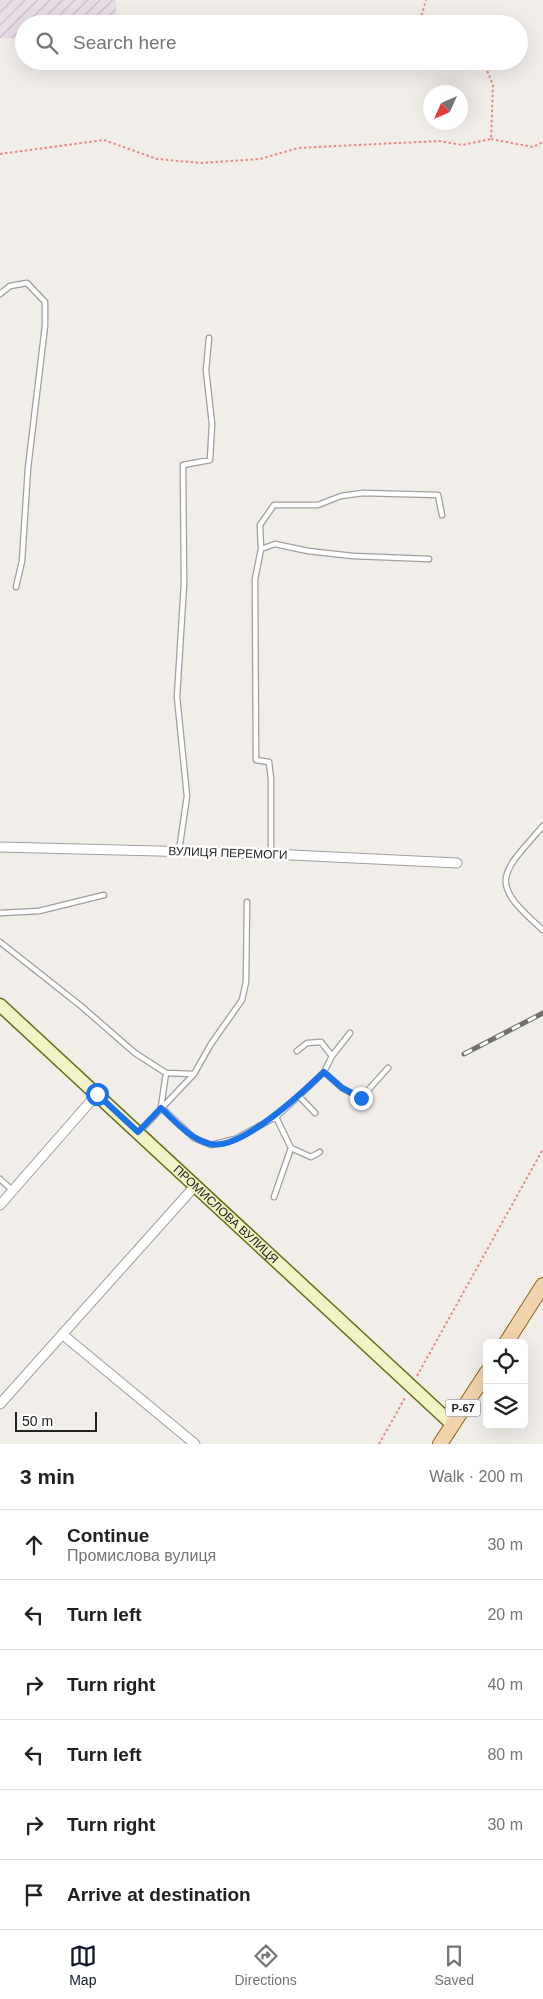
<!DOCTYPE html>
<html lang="en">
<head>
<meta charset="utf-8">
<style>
	body { margin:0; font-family:Helvetica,sans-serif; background:#f2f2f2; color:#202124 }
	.controls { position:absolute; right:15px; bottom:15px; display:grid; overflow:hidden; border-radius:8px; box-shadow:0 5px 20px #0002 }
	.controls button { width:45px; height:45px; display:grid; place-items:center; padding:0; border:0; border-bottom:1px solid #e0e0e0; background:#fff; color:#202124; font:25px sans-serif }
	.compass { position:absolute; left:423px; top:85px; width:45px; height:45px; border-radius:50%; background:#fff; box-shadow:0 5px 20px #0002; rotate:225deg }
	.scale { position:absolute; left:15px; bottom:12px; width:82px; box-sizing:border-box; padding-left:5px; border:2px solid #222; border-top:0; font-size:14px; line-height:18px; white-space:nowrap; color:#222; -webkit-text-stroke:4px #fff; paint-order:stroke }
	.stop { position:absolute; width:15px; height:15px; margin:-11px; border:4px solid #1a73e8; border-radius:50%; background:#fff }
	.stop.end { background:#1a73e8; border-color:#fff; box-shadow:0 1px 5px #0008 }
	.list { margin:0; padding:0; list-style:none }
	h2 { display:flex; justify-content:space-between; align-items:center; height:65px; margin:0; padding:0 20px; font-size:21px }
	h2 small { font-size:16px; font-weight:400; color:#757577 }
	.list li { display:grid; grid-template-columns:32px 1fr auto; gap:15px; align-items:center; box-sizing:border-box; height:70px; padding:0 20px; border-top:1px solid #e0e0e0 }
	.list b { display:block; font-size:19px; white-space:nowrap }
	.list p { margin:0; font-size:16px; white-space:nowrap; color:#757577 }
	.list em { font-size:16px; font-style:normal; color:#757577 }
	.icon { flex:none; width:28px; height:28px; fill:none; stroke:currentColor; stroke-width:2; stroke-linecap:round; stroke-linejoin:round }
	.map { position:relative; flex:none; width:543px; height:1444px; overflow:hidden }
	.search { position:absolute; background:#fff; box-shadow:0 5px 20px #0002; left:15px; right:15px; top:15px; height:55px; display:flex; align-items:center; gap:12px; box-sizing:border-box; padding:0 18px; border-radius:28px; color:#757577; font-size:19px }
	.sheet { height:485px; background:#fff }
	nav { display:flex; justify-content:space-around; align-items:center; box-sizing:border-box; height:70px; border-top:1px solid #e0e0e0; background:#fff; font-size:14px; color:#757577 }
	nav a { display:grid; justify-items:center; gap:2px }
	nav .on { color:#111827 }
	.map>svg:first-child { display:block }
</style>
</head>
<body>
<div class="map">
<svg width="543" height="1444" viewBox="0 0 543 1444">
	<defs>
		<pattern id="industrial-furrows" width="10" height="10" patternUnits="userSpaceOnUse" patternTransform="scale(1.25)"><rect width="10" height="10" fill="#e9dde7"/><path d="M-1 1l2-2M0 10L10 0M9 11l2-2" fill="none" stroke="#c8bdc6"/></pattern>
	</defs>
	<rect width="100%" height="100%" fill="#f1eeea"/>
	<!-- industrial -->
	<path fill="url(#industrial-furrows)" d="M0,0h116v24h-92v14h-24z"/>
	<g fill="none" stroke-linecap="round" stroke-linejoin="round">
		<!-- lane casing -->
		<g stroke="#9f9f9f" stroke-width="7">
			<path id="lane" d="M0,294l10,-8 17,-3 18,19v24l-17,142 -6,93 -6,26
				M261,549l14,-5 33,7 45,5 76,3
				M543,826c-44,50 -55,56 0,104
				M179,851l8,-55 -10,-99 7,-113 -1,-119 27,-5 2,-36 -6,-54 3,-32
				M271,854v-75l-2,-17 -13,-2 -1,-181 6,-30 -1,-24 14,-20h44l23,-9 22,-3 75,2 4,20
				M0,913l39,-2 65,-16
				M0,942l81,64 54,47 31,20 28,1
				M297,1051l10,-8 14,-1 11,14
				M324,1072l18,16 19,10 27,-30
				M166,1073l-5,34 33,31 17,7 24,-6 41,-22 23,-21 25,-24 8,-16 18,-23
				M299,1096l16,17
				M276,1117l15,31 20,9 9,-5
				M139,1132l55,-58 17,-30 31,-44 4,-18 1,-80
				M0,1179l13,12
				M274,1197l17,-49"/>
		</g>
		<!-- street casing -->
		<g stroke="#9f9f9f" stroke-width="11">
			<path id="street" d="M0,847l271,7 186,9
				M0,1205l97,-111
				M62,1334l133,110
				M0,1404l195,-218"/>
		</g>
		<!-- secondary casing -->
		<g stroke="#666e14" stroke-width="15">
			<g id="secondary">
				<path id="s1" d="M0,1005l452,419"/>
			</g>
		</g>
		<!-- primary casing -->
		<g stroke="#8c6114" stroke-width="16">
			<path id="primary" d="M506,1343l37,-58
				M440,1444l47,-72"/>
		</g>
		<!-- path -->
		<path stroke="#e98b82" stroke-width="2" stroke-dasharray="2.5 2.5" stroke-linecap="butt" d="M402,24l17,-3
			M423,24l-3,-3 6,-21
			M491,139l42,8 10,-5
			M0,154l104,-14 53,19 44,4 59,-4 38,-11 141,-7 23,4 29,-6 2,-54 -10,-24
			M417,1376l126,-227
			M379,1444l27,-48"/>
		<!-- lane -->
		<use href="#lane" stroke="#fff" stroke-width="4.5"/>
		<!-- street -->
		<use href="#street" stroke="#fff" stroke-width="9"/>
		<!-- secondary -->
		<use href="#secondary" stroke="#f1f3c6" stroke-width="12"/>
		<!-- primary -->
		<use href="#primary" stroke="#f1d3ae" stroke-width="14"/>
		<!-- rail casing -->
		<g stroke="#707070" stroke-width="5">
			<path id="rail" d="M464,1054l79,-41"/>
		</g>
		<!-- rail -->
		<use href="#rail" stroke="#fff" stroke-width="3" stroke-dasharray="9" stroke-linecap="butt"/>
	</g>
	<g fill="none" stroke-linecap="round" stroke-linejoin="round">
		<!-- route -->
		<path stroke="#1a73e8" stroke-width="6" d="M97,1094l41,38 23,-24c14,13 29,31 49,36 31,7 93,-52 114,-72l18,16 19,10"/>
	</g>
	<g text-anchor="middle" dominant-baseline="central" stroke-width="5" stroke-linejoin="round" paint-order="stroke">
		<!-- shield labels -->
		<rect fill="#fff" stroke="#646464" stroke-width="1" x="445.5" y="1399.5" width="35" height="17" rx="4"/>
		<g font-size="11" font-weight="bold" fill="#222">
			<text x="463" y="1408">Р-67</text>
		</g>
		<!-- street labels -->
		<g font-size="12" fill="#222" stroke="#fff">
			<text transform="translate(228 853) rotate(2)">ВУЛИЦЯ ПЕРЕМОГИ</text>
			<text stroke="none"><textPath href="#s1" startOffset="308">ПРОМИСЛОВА ВУЛИЦЯ</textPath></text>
		</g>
	</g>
</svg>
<div class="controls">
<button><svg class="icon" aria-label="locate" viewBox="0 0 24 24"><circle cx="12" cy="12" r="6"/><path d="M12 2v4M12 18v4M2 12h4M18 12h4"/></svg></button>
<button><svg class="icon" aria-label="layers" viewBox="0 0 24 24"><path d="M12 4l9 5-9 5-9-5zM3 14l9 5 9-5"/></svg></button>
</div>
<svg class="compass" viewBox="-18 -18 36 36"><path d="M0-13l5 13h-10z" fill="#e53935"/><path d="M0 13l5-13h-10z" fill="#757577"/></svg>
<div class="scale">50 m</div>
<div class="stop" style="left:97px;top:1094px"></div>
<div class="stop end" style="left:361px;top:1098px"></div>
<div class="search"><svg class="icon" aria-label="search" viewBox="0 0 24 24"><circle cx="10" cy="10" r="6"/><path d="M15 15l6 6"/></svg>Search here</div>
</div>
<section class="sheet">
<h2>3 min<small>Walk · 200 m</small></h2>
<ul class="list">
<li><svg class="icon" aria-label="ahead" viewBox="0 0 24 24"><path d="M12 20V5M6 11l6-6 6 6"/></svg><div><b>Continue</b><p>Промислова вулиця</p></div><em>30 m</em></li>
<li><svg class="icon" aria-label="left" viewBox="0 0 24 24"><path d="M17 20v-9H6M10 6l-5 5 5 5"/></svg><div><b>Turn left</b></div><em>20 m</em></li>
<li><svg class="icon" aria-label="right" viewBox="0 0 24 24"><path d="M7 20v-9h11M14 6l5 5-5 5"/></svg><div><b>Turn right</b></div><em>40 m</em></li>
<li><svg class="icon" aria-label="left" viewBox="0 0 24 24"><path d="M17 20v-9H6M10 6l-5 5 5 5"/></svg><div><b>Turn left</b></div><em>80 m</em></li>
<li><svg class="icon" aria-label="right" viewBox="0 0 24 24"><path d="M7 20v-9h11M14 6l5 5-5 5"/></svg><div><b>Turn right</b></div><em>30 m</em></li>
<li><svg class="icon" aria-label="arrive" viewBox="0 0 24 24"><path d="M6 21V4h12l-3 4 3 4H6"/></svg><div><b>Arrive at destination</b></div></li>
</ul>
</section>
<nav>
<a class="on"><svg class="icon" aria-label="map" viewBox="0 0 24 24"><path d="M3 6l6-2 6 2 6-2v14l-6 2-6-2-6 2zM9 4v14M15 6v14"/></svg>Map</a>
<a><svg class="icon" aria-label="directions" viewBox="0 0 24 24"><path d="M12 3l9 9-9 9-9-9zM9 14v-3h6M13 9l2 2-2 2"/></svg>Directions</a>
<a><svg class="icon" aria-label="saved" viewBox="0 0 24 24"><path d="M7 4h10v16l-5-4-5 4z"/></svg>Saved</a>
</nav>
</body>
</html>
